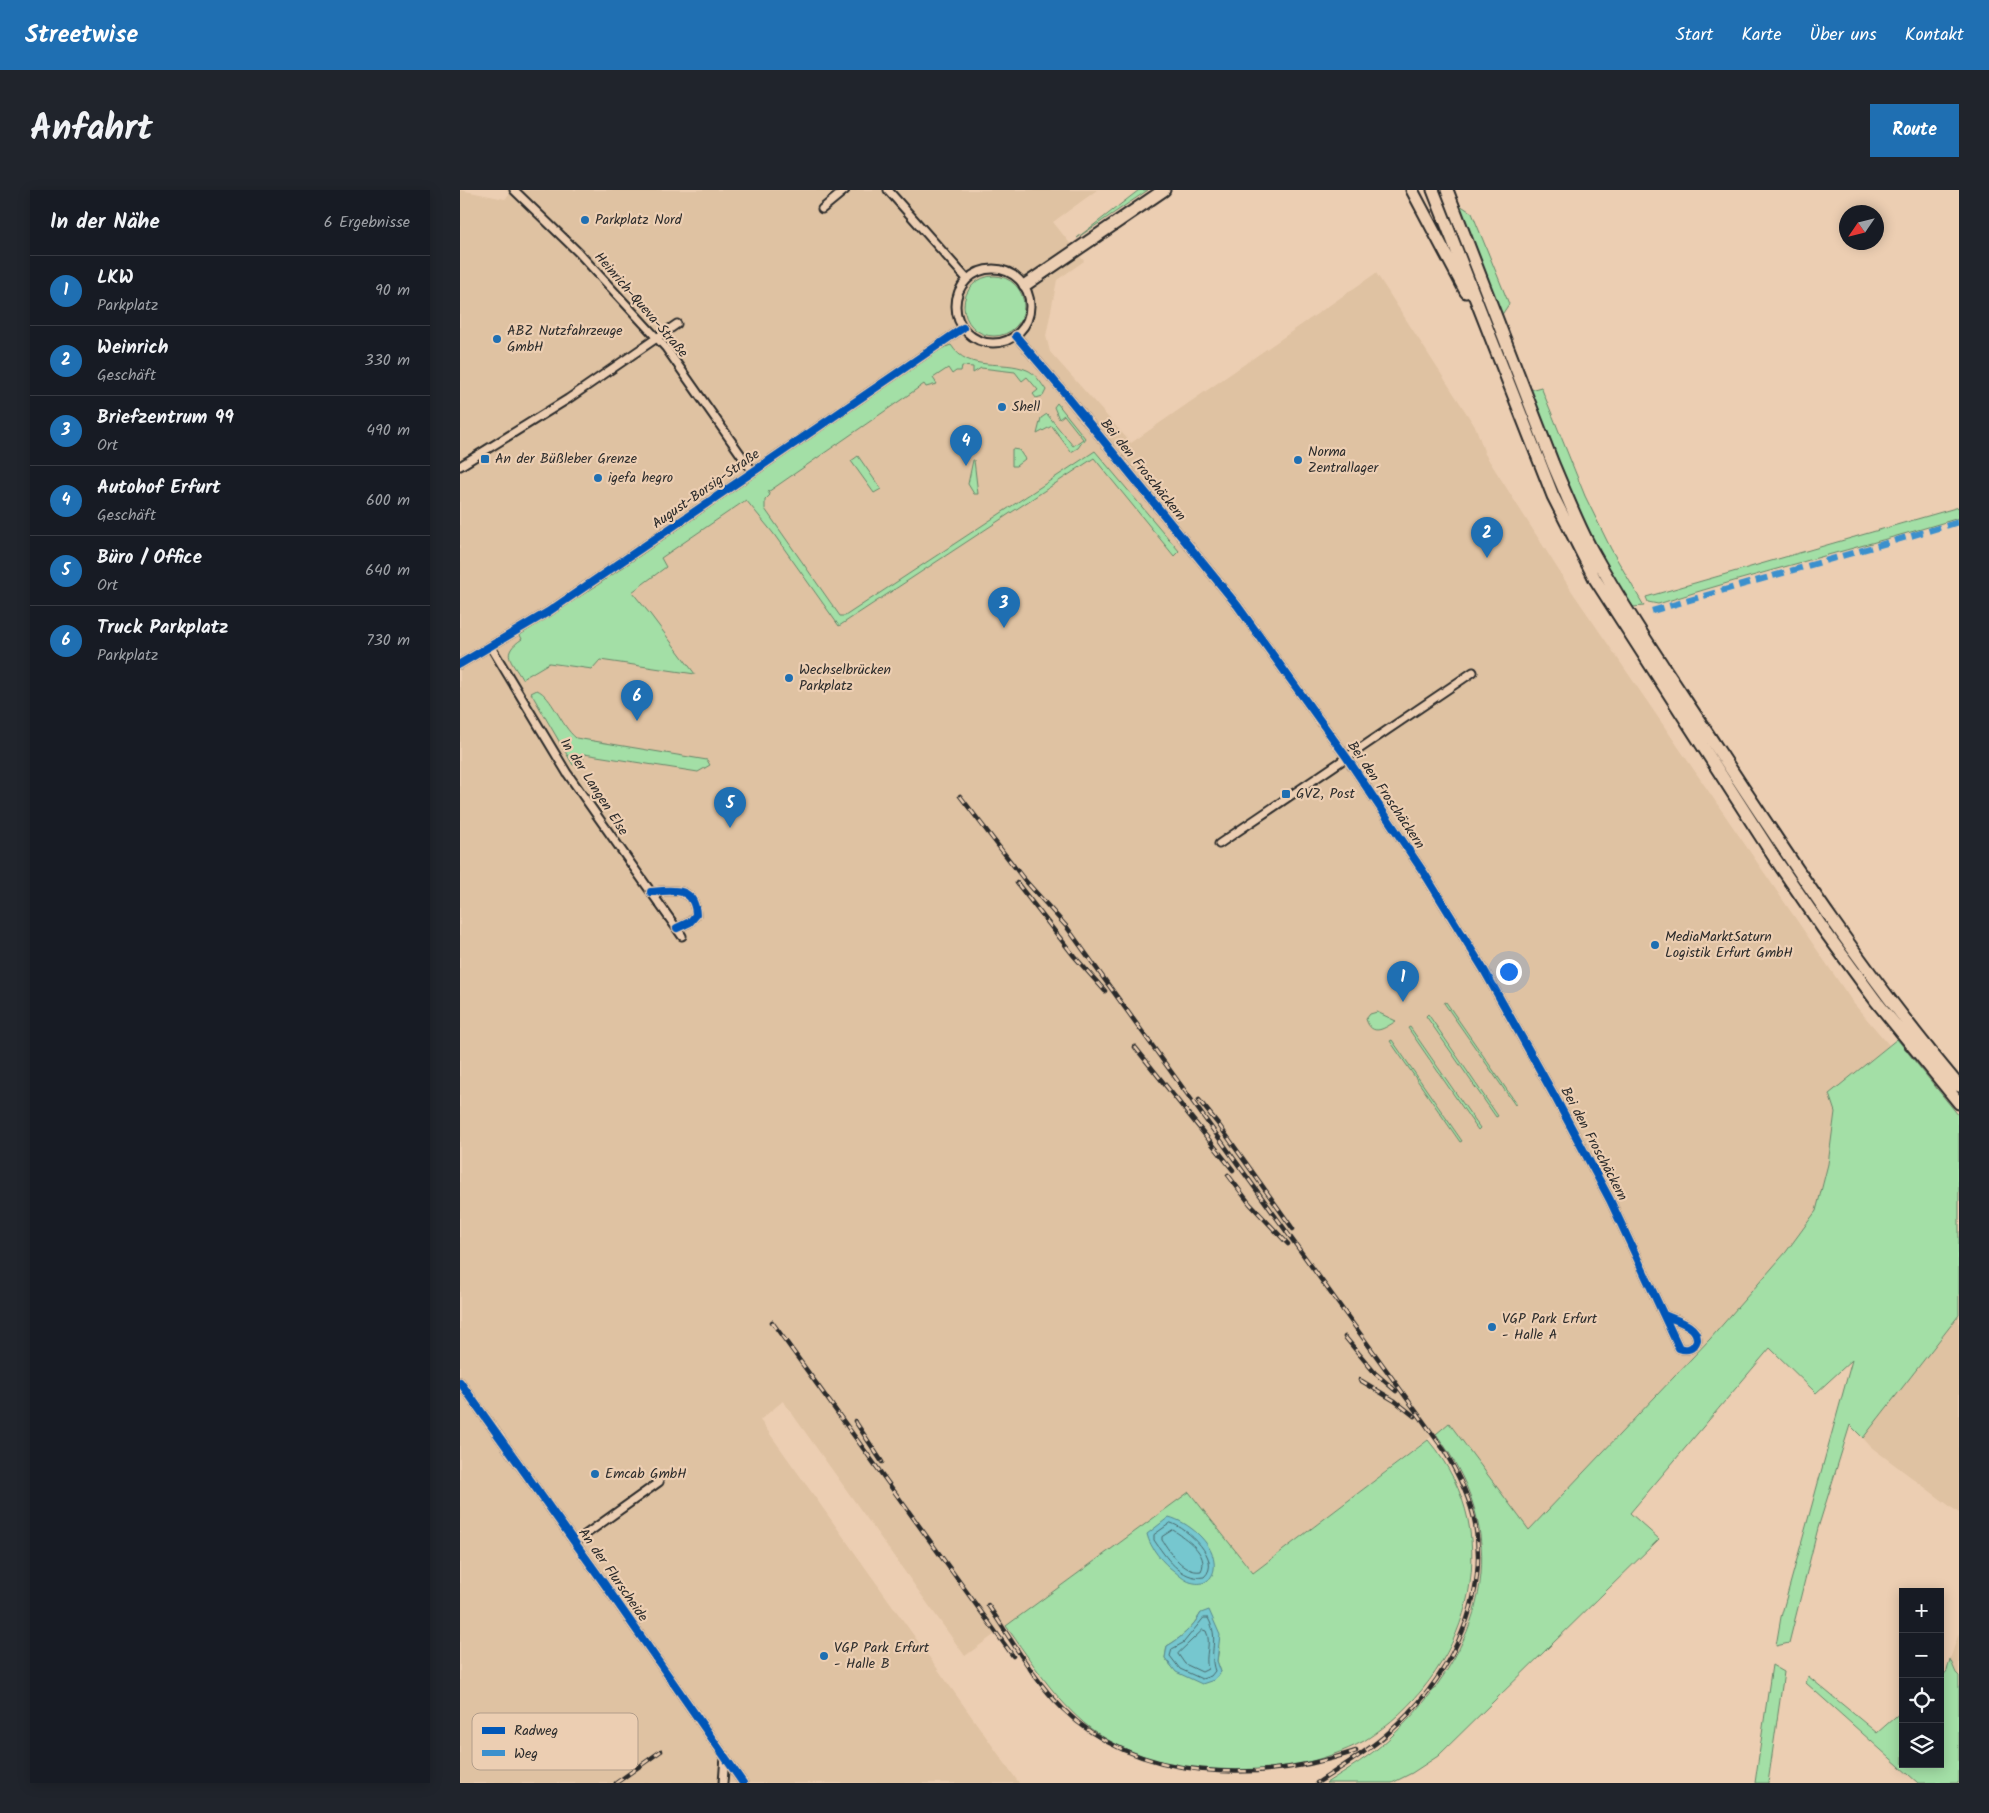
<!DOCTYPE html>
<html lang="de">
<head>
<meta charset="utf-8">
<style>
	body { margin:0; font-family:Kalam,sans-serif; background:#20242c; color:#f1f3f6 }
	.controls { position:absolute; right:15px; bottom:15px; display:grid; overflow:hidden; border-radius:0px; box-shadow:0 2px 12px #0003 }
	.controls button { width:45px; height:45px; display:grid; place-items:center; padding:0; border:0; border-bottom:1px solid #363941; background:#171b24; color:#f1f3f6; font:25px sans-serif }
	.compass { position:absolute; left:1379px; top:15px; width:45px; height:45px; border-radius:50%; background:#171b24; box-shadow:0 2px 12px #0003; rotate:235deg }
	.you { position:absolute; left:1048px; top:781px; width:18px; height:18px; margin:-12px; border:4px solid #fff; border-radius:50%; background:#1a73e8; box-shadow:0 0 0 8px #1a73e833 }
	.badge { display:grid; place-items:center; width:32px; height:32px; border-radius:50%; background:#1f6fb2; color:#fff; font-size:16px; font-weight:700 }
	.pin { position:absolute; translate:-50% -41px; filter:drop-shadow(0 1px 2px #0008) }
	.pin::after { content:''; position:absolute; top:26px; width:18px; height:15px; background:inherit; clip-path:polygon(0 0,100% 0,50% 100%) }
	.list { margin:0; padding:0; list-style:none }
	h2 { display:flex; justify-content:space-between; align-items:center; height:65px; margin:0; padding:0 20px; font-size:21px }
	h2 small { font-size:16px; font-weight:400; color:#9ea1a6 }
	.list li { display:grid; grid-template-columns:32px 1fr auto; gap:15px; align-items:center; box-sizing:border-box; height:70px; padding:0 20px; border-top:1px solid #363941 }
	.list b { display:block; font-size:19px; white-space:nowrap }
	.list p { margin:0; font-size:16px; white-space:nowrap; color:#9ea1a6 }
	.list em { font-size:16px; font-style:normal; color:#9ea1a6 }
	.icon { flex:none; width:28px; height:28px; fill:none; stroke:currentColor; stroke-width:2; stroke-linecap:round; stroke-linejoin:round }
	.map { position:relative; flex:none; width:1499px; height:1593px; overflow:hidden; border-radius:0px }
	header { display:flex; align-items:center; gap:30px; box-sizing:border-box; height:70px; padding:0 25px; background:#1f6fb2; color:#fff }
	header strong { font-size:24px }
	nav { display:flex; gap:28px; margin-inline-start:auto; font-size:18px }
	.intro { display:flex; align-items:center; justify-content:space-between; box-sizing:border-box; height:120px; padding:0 30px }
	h1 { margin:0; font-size:35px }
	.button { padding:12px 22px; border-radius:0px; background:#1f6fb2; color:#fff; font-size:18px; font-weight:700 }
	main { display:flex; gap:30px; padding:0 30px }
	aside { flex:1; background:#171b24; border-radius:0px; box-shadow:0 2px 12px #0003 }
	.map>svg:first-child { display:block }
</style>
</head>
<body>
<header>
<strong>Streetwise</strong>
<nav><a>Start</a><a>Karte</a><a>Über uns</a><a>Kontakt</a></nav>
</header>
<div class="intro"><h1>Anfahrt</h1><a class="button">Route</a></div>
<main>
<aside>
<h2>In der Nähe<small>6 Ergebnisse</small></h2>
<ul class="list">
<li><span class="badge">1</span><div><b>LKW</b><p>Parkplatz</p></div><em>90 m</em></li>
<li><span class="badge">2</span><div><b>Weinrich</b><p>Geschäft</p></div><em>330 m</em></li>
<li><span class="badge">3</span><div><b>Briefzentrum 99</b><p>Ort</p></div><em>490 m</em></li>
<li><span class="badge">4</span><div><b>Autohof Erfurt</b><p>Geschäft</p></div><em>600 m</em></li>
<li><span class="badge">5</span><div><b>Büro / Office</b><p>Ort</p></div><em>640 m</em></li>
<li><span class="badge">6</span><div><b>Truck Parkplatz</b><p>Parkplatz</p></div><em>730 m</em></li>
</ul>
</aside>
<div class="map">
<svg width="1499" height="1593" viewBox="0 0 1499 1593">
	<rect width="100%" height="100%" fill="#ecceb2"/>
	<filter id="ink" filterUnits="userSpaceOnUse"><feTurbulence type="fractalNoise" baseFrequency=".02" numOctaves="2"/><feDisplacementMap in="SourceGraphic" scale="10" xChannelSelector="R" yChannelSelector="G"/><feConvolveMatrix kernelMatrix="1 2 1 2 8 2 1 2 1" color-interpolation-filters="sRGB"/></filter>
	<g filter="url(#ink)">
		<!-- built -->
		<path fill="#dfc2a2" d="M0,0l45,9 5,-5 -4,-4h591l-44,32 31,39 -27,19 -11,56 4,16 81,91 245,-170 100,155 9,26 88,139 281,411 35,41 -60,49 6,18 -7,52 -12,47 -30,41 -76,87 -181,192 -80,-108 -196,150 -64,-80 -224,163 -182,-255 -23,19 259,363h-559z
			M1499,1125v198l-88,-66 -8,-9z
			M1499,1443v43l-3,-3 -6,-14z"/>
		<!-- green -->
		<path fill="#a3dfa6" stroke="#678568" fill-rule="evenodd" d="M679,0h9l-71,48z
			M997,13l15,10 37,91 -8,12z
			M504 116a30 30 0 1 1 60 0a30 30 0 1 1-60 0Z
			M491,155c18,28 51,14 76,25 8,3 14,13 19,20l-3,6 -7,2 -3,-4 5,-4 -11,-13 -5,4 -7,-9 -34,-4 -8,5v-6l-11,-1 -1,5h-5l-4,3 -4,-6 -15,10 4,6 -11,3 -2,-3 -156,108 2,3 -5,5v9l75,107h5l250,-165 84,100 -5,5 -80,-98 -255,168 -66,-93 -27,-33 -85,58 5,9 -34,25 18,22 45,60 -95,-14 -8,9 -43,-6 -27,16c-11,-19 -22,-25 0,-40l-2,-4 76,-49 323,-223 21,-14z
			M1081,197l44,109 26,53 33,57 -11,1c-45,-67 -75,-142 -103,-217z
			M597,213l28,35 -7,10 -7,4 -19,-26 -15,8 4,-16 6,-4 26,32 10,-7 -19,-24 -5,4 -5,-12z
			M552,259l7,1 6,9 -9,7h-4z
			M398,266l23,33 -7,4 -23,-32z
			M513,270h1l4,34h-4l-6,-10z
			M1499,317v11c-100,30 -201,54 -301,86l-10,-2 -2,-5z
			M77,500c15,6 24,36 39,48l131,22 3,5 -12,7 -114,-18 -1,8 -10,3 -42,-72z
			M986,812l70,101 -1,2 -71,-102z
			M917,822l19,9c-11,7 -24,17 -30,-2l4,-5z
			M968,824l70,102 -2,1 -70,-101z
			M950,837l70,101 -2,2 -70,-102z
			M1437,849l62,77v199l-96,123 -13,-13 -32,103 -29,115 -13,3 5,-29 71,-257 -36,33 -46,-45 -140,165 29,26 -221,217 -26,17 -20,10h-66c22,-14 46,-28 65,-46 92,-87 126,-195 45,-303l13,-11 80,107 181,-191 76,-87 30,-41 12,-47 7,-52 -6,-18z
			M932,850l70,101 -2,1 -70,-101z
			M968,1250c84,99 39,236 -64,301 -80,42 -200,42 -274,-13 -36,-29 -58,-66 -84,-102l183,-134 64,81zM741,1423l18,35 -2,13 4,11 -47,-3 -9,-11 2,-12c13,-7 26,-19 34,-33z
			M1490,1469l6,14 3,3v107h-41l-112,-100 2,-7 69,57 26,-23v54h37v-85l7,-8z
			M1312,1475l12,7 -16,111h-13z"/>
		<!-- water -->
		<path fill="#76c7cf" stroke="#58898d" d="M709,1327c19,5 43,25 45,45 2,13 -7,24 -20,21 -8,-1 -14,-7 -20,-12 -11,-8 -24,-23 -27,-37z
			M749,1420l11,25 -3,26 4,11 -7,8 -12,4 -26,-12 -11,-14 2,-12c13,-7 26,-19 34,-33z"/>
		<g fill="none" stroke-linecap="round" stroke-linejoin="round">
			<!-- shore -->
			<path stroke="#49696d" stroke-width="1" d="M711,1333c16,5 52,37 33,54 -23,4 -39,-21 -50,-37v-5z
				M713,1340c12,8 37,24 28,41 -17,3 -31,-19 -39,-31v-3z
				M744,1428h4c12,22 0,33 7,53l-4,5 -9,3 -22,-10 -10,-13 2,-7 11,-6z
				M743,1440l3,1c6,12 -2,25 2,38l-6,3 -17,-8 -7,-10z"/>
			<!-- minor casing -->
			<g stroke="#2b2b2b" stroke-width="11">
				<path id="minor" d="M54,0l64,62 88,96 87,124
					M428,0l79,89
					M362,19l23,-19
					M496 116a37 37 0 1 1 74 0a37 37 0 1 1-74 0Z
					M556,146l47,55 174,214 110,153 79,118 58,94 71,127 55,103 69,148c8,3 15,1 18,-8 1,-15 -22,-20 -33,-25
					M0,276l108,-67 109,-75
					M31,457l76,126 115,163
					M0,474l88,-52 415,-284
					M759,654l254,-172
					M191,702c21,-2 44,-6 45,23l-6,7 -13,6
					M0,1192l143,200 140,201
					M115,1352l84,-60
					M263,1593l2,-27"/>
			</g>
			<!-- trunk casing -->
			<g stroke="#2b2b2b" stroke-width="15">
				<path id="trunk" d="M952,0l54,102
					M973,0l120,306 42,83 179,278 50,73 52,71 83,102
					M987,0l106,274c12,28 23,56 37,83 38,69 84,135 127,201 76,116 152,232 242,338
					M565,95l139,-95"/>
			</g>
			<!-- minor -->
			<use href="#minor" stroke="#ecceb2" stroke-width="7"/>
			<!-- trunk -->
			<use href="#trunk" stroke="#ecceb2" stroke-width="11"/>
			<!-- rail casing -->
			<g stroke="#2b2b2b" stroke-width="4.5">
				<path id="rail" d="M500,606l63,82 43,48 378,524c13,22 26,47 31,73 15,81 -29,161 -89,212 -21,18 -46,33 -69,48
					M557,693l57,73 31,35
					M675,857l98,123
					M739,910l20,25 74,104
					M768,985l22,29 38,40
					M312,1132l241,334
					M885,1147l30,36 21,18
					M900,1190l35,21 19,15
					M395,1231l27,41
					M528,1415c24,35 44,73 75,104 75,74 198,74 293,42
					M156,1593l45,-32"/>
			</g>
			<!-- rail -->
			<use href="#rail" stroke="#ecceb2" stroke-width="2.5" stroke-dasharray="8" stroke-linecap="butt"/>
			<!-- quiet -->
			<path stroke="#3b90cd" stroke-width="6" stroke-dasharray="12 6" stroke-linecap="butt" d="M1192,421l307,-89"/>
			<!-- cycleway casing -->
			<g stroke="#ecceb2" stroke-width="11">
				<path id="cycleway" d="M556,146l47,55 174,214 110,153 79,118 58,94 71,127 55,103 69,148c8,3 15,1 18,-8 1,-15 -22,-20 -33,-25
					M0,474l88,-52 415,-284
					M191,702c21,-2 44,-6 45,23l-6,7 -13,6
					M0,1192l143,200 140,201"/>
			</g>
			<!-- cycleway -->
			<use href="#cycleway" stroke="#0057b8" stroke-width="8"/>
		</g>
	</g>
	<!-- markers -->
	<g fill="#1f6fb2" stroke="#ecceb2" stroke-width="2">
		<circle cx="125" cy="30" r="5"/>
		<circle cx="37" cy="149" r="5"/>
		<circle cx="542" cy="217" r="5"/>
		<rect x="20" y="264" width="10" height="10" rx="2.5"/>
		<circle cx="838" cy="270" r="5"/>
		<circle cx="138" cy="288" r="5"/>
		<circle cx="329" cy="488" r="5"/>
		<rect x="821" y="599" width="10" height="10" rx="2.5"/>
		<circle cx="1195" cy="755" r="5"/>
		<circle cx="1032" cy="1137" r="5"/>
		<circle cx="135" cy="1284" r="5"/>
		<circle cx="364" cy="1466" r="5"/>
	</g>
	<g text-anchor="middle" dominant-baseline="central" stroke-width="4.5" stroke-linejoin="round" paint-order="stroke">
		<!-- poi labels -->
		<g font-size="14" fill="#2b2b2b" stroke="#ecceb2" text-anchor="start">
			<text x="135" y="30">Parkplatz Nord</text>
			<text x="47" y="141">ABZ Nutzfahrzeuge<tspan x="47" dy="16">GmbH</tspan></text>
			<text x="552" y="217">Shell</text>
			<text x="848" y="262">Norma<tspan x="848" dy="16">Zentrallager</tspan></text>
			<text x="35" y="269">An der Büßleber Grenze</text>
			<text x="148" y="288">igefa hegro</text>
			<text x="339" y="480">Wechselbrücken<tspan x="339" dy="16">Parkplatz</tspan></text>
			<text x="836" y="604">GVZ, Post</text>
			<text x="1205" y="747">MediaMarktSaturn<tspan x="1205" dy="16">Logistik Erfurt GmbH</tspan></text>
			<text x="1042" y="1129">VGP Park Erfurt<tspan x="1042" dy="16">- Halle A</tspan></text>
			<text x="145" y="1284">Emcab GmbH</text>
			<text x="374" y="1458">VGP Park Erfurt<tspan x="374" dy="16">- Halle B</tspan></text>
		</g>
		<!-- street labels -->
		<g font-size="14" fill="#2b2b2b" stroke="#ecceb2">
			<text transform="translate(181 115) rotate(49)">Heinrich-Queva-Straße</text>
			<text transform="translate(683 280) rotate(51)">Bei den Froschäckern</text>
			<text transform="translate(246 299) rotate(-35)">August-Borsig-Straße</text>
			<text transform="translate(134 597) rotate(57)">In der Langen Else</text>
			<text transform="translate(926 605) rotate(56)">Bei den Froschäckern</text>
			<text transform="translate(1134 954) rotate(62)">Bei den Froschäckern</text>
			<text transform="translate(153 1385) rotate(55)">An der Flurscheide</text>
		</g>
	</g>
	<!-- legend -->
	<rect x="12" y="1523" width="166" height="57" rx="8" fill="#ecceb2" stroke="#b29d8a" stroke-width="1"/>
	<rect x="22" y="1537" width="23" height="7" fill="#0057b8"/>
	<rect x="22" y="1560" width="23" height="6" fill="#3b90cd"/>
	<g font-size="14" fill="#2b2b2b">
		<text x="54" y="1545">Radweg</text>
		<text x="54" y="1568">Weg</text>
	</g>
</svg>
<div class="controls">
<button>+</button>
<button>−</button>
<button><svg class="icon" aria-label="locate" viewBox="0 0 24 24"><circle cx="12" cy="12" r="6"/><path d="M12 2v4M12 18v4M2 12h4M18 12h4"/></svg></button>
<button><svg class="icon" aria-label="layers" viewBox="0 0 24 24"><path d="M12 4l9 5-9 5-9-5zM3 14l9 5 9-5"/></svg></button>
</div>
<svg class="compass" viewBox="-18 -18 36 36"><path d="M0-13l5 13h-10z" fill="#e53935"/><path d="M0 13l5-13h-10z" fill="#9ea1a6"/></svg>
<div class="you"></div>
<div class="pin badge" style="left:943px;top:812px">1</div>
<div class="pin badge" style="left:1027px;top:368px">2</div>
<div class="pin badge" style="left:544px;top:438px">3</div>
<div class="pin badge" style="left:506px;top:276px">4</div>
<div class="pin badge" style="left:270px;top:638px">5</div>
<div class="pin badge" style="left:177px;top:531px">6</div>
</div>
</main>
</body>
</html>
